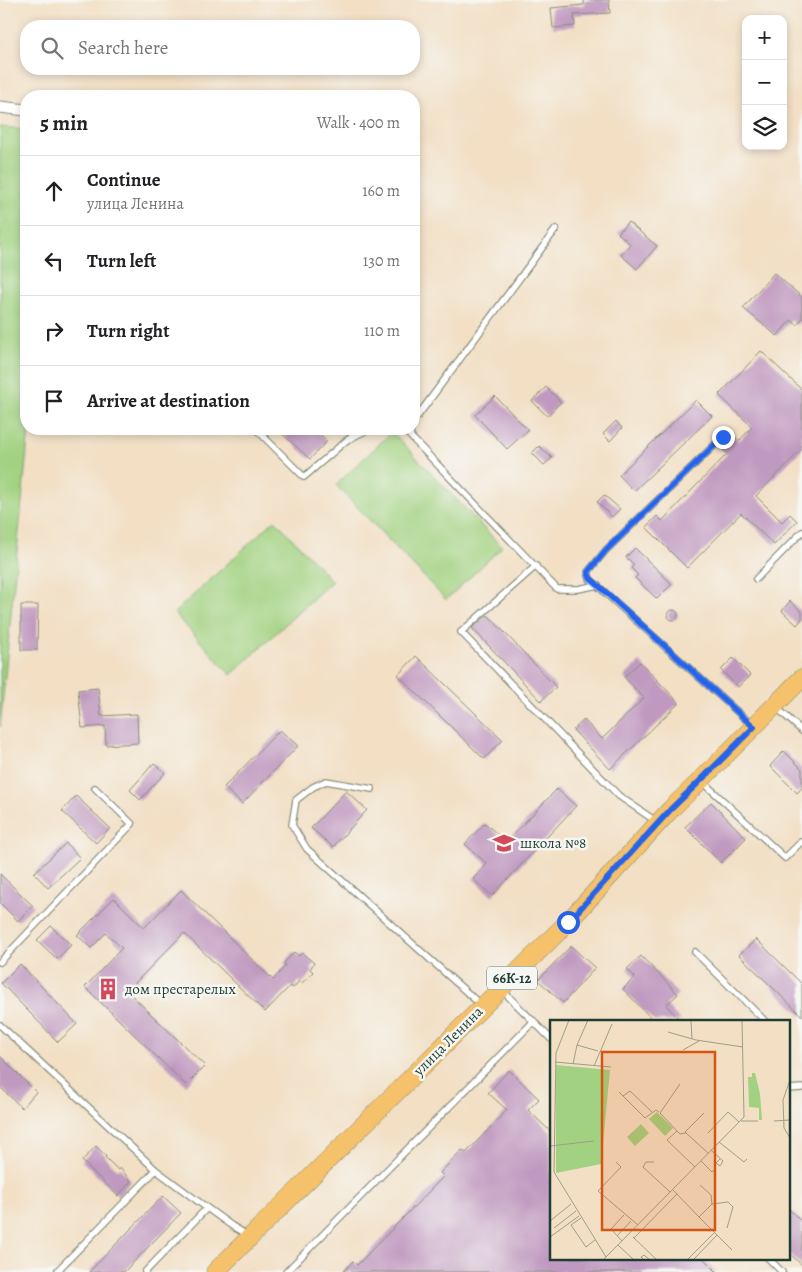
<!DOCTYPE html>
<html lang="en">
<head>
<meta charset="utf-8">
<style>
	body { margin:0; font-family:Alegreya,serif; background:#f2f2f2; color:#202124 }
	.controls { position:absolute; right:15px; top:15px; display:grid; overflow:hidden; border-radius:10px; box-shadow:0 2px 8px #0003 }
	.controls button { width:45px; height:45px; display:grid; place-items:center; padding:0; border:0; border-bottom:1px solid #e0e0e0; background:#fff; color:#202124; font:25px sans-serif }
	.stop { position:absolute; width:15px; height:15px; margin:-11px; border:4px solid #2563eb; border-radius:50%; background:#fff }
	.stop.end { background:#2563eb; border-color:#fff; box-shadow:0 1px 5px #0008 }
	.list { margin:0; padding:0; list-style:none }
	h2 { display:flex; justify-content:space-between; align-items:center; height:65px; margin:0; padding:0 20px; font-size:21px }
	h2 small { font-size:16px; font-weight:400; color:#757577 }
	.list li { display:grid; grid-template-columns:32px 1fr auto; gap:15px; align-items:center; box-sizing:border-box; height:70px; padding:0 20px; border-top:1px solid #e0e0e0 }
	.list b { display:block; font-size:19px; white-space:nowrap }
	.list p { margin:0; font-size:16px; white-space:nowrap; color:#757577 }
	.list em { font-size:16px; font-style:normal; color:#757577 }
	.icon { flex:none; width:28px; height:28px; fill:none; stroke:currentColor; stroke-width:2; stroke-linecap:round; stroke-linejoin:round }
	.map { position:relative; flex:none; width:802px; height:1272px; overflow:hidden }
	.search { position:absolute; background:#fff; box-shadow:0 2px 8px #0003; left:20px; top:20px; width:400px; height:55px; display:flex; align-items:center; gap:12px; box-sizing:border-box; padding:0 18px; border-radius:20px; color:#757577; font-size:19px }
	.panel { position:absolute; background:#fff; box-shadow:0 2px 8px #0003; left:20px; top:90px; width:400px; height:345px; border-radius:20px }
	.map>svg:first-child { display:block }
</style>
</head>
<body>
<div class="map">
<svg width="802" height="1272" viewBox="0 0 802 1272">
	<rect width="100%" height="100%" fill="#f6f6f2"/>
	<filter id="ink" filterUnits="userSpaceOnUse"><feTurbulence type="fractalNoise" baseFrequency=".02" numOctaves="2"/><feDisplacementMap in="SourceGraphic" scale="10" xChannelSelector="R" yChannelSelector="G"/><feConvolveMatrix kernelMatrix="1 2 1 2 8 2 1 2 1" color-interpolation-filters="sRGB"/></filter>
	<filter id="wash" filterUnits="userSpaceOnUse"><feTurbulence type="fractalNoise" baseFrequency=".0096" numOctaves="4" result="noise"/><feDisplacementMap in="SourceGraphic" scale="20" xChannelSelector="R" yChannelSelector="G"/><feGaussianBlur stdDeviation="1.12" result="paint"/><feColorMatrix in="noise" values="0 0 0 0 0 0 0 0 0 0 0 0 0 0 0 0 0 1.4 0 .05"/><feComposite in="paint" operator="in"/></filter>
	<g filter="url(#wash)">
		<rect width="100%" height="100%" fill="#f2dfc4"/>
		<!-- green -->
		<path fill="#a2d281" stroke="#60885a" d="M0,127l26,2v300h3l-29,298z
			M392,432l110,115 -56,53 -110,-115z
			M275,520l57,61 -101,94 -57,-62z"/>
		<g id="blocks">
			<!-- building -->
			<path fill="#c099c0" d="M584,0h25l1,13 -36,2 1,11 -22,2 -2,-20 33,-3z
				M628,222l29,24 -20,23 -16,-14 9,-11 -12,-11z
				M774,273l28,24v22l-5,6 -6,-5 -14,16 -34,-28z
				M761,351l41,39v59l-46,47 26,26 8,-8 7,7 -23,24 -33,-32 -54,55 -41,-41 11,-11 5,5 65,-67 -5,-5 12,-13 5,5 13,-14 -33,-32z
				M546,387l15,15 -14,14 -15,-15z
				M495,396l33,34 -21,19 -32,-34z
				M696,400l16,16 -78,75 -15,-16z
				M616,421l6,7 -12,13 -7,-7z
				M277,429h37l13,12 -17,18z
				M539,446l13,12 -8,7 -12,-12z
				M604,495l16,14 -8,8 -15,-15z
				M635,548l37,36 -15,15 -22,-21 3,-3 -7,-7 3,-3 -8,-8z
				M790,601l12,11v7l-5,6 -15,-14z
				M21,605h17l-1,45h-16z
				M668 615a5 5 0 1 1 10 0a5 5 0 1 1-10 0Z
				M488,615l68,72 -15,14 -69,-73z
				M416,656l87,84 -19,19 -86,-84z
				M733,658l17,17 -12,12 -17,-17z
				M640,662l39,41 -69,66 -37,-39 11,-10 18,19 42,-41 -20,-21z
				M98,688l3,28 36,-2 1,29 -32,2 -1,-19 -23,2 -4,-38z
				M280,730l18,16 -56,58 -18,-17z
				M784,751l18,18v19l-5,5 -27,-27z
				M154,763l11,10 -25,27 -10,-10z
				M557,789l19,17 -84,90 -19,-17 14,-15 -22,-20 20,-21 21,19z
				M346,791l21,19 -34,37 -22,-19z
				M76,796l34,32 -14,15 -34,-32z
				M711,802l35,36 -25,25 -36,-36z
				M66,843l14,15 -32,30 -14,-15z
				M0,874l33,32 -15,15 -18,-18z
				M181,890l92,90 13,-15 -2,-2 10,-11 5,4 3,-3 12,10 -4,6 3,3 -11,11 -3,-2 -6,7 -3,-2 -25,26 -81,-79 -57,58 78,75 -19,19 -101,-98 37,-39 -16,-15 -15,15 -14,-13 37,-37 30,30z
				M51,926l20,19 -14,14 -20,-19z
				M756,939l46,45v32l-63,-61z
				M571,946l24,22 -32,35 -25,-23z
				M641,956l37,38 -12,11 15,16h-27l-31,-32 12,-12 -8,-8z
				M20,964l57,60 -19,18 -57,-59z
				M0,1056l36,36 -14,16 -22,-21z
				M509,1070l30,29 -11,11 23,22v126h152l14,14h-374l10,-11 4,4 87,-89 -4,-3 22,-23 4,3 41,-43 -19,-17z
				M96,1146l10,10 -1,1 13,13 2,-2 11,13 -13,15 -36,-35z
				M163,1196l18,17 -57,59h-35z
				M788,1208l14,14v43l-14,-13z"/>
		</g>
	</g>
	<g filter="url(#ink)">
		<use href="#blocks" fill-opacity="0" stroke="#888e7c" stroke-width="1"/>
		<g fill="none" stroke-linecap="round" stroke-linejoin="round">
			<!-- service casing -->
			<g stroke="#888e7c" stroke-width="8">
				<path id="service" d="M414,421l142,-192
					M256,429l48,48 43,-37 22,-11
					M346,429l8,7
					M403,429l7,7
					M411,429l-1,7 147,153h21l20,-4
					M723,437l-117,113 -18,22 2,7 162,146
					M536,566l-75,66 158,164 38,26
					M756,579l46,-47
					M776,707l26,24
					M703,782l82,76 16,-16
					M372,789l-46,-8 -13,6 -17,13 -4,25 15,24 174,156
					M695,952l70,69
					M0,962l132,-138 -37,-36
					M502,990l49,49
					M0,1025l156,145 51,38 25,18 17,10
					M788,1089l14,-1
					M768,1258l14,14
					M61,1272l-3,-2 98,-100
					M145,1272l62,-64
					M286,1272l248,-251"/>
			</g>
			<!-- minor casing -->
			<g stroke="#888e7c" stroke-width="13">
				<path id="minor" d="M0,107l26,3"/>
			</g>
			<!-- primary casing -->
			<g stroke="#888e7c" stroke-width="19">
				<path id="primary" d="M215,1272l353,-350 103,-113 30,-29 101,-102"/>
			</g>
			<!-- service -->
			<use href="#service" stroke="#fff" stroke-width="5.5"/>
			<!-- minor -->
			<use href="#minor" stroke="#fff" stroke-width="11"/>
			<!-- primary -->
			<use href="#primary" stroke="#f5c16b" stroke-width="18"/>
		</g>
	</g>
	<g fill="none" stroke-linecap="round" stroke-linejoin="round" filter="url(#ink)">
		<!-- route -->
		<path stroke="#2563eb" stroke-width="6" d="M568,922l103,-113 30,-29 53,-53 -164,-149 -2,-6 18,-22 117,-113"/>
	</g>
	<!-- icons -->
	<defs>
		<g id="school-bare" transform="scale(1.725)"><path d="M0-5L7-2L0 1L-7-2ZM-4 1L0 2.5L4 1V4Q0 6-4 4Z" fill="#d1495b" stroke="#f6f6f2" stroke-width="2.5" paint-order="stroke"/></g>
		<g id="building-bare" transform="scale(1.725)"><path d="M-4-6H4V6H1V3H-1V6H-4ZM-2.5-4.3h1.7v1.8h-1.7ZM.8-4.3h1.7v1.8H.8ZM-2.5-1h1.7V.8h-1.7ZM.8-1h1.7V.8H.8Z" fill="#d1495b" stroke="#f6f6f2" stroke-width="2.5" paint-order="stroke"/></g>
	</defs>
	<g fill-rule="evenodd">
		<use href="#school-bare" x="504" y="843"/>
		<use href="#building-bare" x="108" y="989"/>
	</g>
	<g text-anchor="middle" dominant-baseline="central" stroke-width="5" stroke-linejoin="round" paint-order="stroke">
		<!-- shield labels -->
		<rect fill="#f6f6f2" stroke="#60746d" stroke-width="1" x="487" y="966.5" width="50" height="23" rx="4"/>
		<g font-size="14" font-weight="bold" fill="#1f3d34">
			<text x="512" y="978">66К-12</text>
		</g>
		<!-- poi labels -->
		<g font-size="15" fill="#1f3d34" stroke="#f6f6f2" text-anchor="start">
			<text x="520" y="843">школа №8</text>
			<text x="125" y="989">дом престарелых</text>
		</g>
		<!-- street labels -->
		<g font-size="15" fill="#1f3d34" stroke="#f6f6f2">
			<text transform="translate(448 1041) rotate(-45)">улица Ленина</text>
		</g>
	</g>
	<!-- overview -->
	<g transform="translate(550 1020)">
		<rect width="240" height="240" fill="#f2dfc4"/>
		<path d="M6,45l54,5 -9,94 -45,9zM202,53h3l5,21 2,26h-3v-12l-10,-1 -1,-30h4zM107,92l16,16 -8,8 -16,-17zM91,104l8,9 -14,13 -8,-9z" fill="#a2d281"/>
		<path fill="none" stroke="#9e9e8a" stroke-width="1" d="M19,0l-13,33 -2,119 52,85M141,1l1,18M118,12l28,8 47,7M27,25l21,6M133,30l16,-9M5,42l56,5M23,44l4,-19 11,-25M44,46l18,-42M240,60l-7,20 1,28 6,10M130,64l-20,29 20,21 6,-1M69,72l26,26 11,-8 3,2M73,76l7,-5 22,21M154,93l-19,19 23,21M191,101h17M224,101l16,-1M127,111l-10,9 28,27M158,113l20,-21 11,10M169,122l25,20 3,-3M0,126l44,-5M161,130l12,11 -3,5 -4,-3 4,-4M151,141l11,11 3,-3M66,142l5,5 -23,24 40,34M104,142h-8l-3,5 27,25M150,165l11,10 1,9M123,170l26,27 13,-13 16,-2 5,5 -6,21M149,197l33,33M31,198l-10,7 15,22 9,-7M0,201l21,-17M4,208l22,-17M67,216l14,-15M0,217l29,-21M83,217l24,23M84,218l43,-44M72,221l-11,-12 13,-14M68,225l16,15M53,240l141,-143 -2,-97M94,240l-3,-3 3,-2 6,5M137,240l28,-28M143,240l24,-25"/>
		<path fill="#d45610" fill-opacity="0.15" stroke="#d45610" stroke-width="2.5" d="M52,32h113v178h-113z"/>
		<rect width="240" height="240" fill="none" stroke="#1f3d34" stroke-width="2.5"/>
	</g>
</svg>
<div class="controls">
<button>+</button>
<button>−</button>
<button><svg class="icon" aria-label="layers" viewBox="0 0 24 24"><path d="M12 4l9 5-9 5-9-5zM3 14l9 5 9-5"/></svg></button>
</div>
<div class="stop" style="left:568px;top:922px"></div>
<div class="stop end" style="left:723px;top:437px"></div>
<div class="search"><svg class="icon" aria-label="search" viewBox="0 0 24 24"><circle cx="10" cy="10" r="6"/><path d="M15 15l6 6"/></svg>Search here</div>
<section class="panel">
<h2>5 min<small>Walk · 400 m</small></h2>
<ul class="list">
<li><svg class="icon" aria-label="ahead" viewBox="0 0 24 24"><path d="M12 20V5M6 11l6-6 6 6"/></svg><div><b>Continue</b><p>улица Ленина</p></div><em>160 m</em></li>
<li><svg class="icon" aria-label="left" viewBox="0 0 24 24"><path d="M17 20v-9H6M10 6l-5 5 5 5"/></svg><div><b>Turn left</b></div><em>130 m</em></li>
<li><svg class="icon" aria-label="right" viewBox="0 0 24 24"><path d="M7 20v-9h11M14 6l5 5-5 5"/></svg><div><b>Turn right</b></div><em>110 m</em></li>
<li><svg class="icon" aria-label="arrive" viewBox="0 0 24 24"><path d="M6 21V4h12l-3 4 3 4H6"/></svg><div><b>Arrive at destination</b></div></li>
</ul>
</section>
</div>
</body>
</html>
